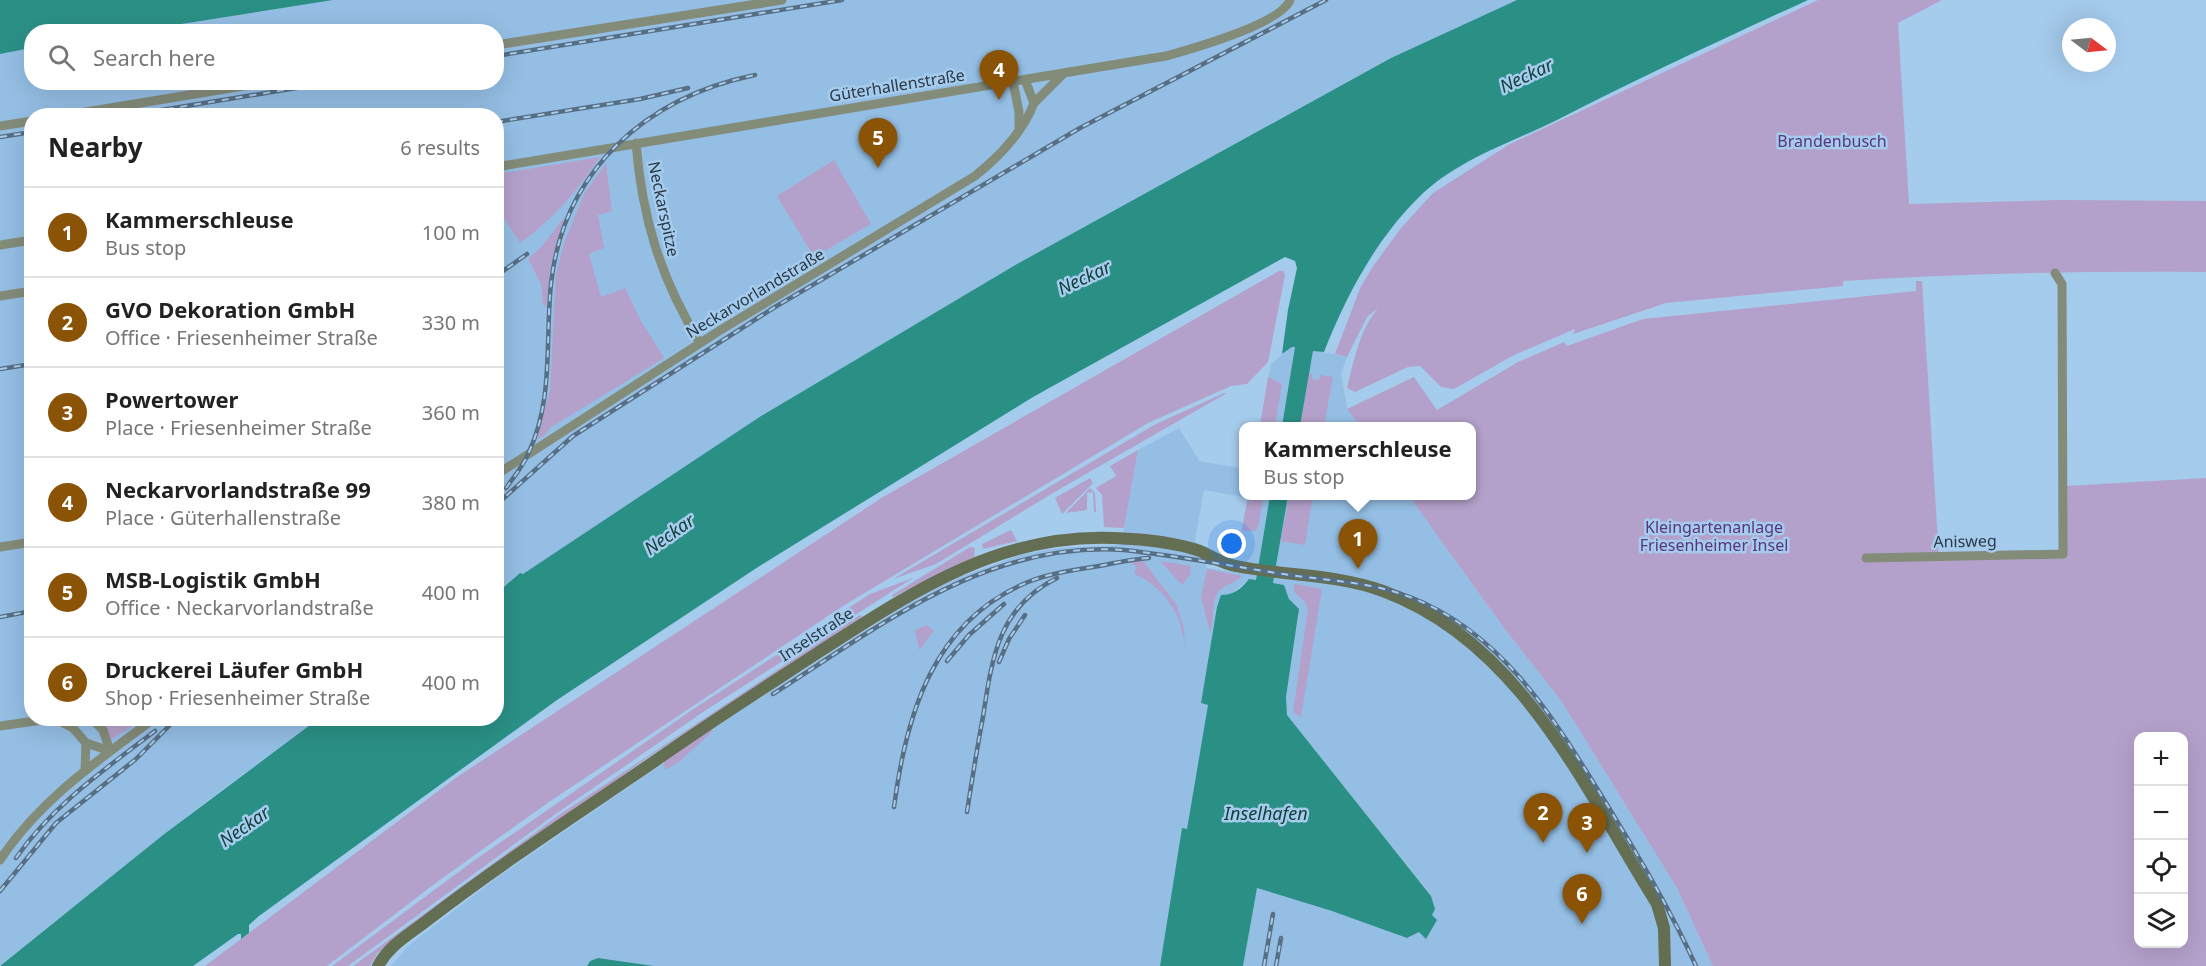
<!DOCTYPE html>
<html lang="en">
<head>
<meta charset="utf-8">
<style>
	body { margin:0; font-family:"Noto Sans",sans-serif; background:#f2f2f2; color:#222 }
	.controls { position:absolute; right:18px; bottom:18px; display:grid; overflow:hidden; border-radius:12px; box-shadow:0 6px 24px #0002 }
	.controls button { width:54px; height:54px; display:grid; place-items:center; padding:0; border:0; border-bottom:2px solid #e0e0e0; background:#fff; color:#222; font:30px sans-serif }
	.compass { position:absolute; left:2062px; top:18px; width:54px; height:54px; border-radius:50%; background:#fff; box-shadow:0 6px 24px #0002; rotate:106deg }
	.you { position:absolute; left:1232px; top:544px; width:21px; height:21px; margin:-15px; border:4px solid #fff; border-radius:50%; background:#1a73e8; box-shadow:0 0 0 9px #1a73e833 }
	.badge { display:grid; place-items:center; width:39px; height:39px; border-radius:50%; background:#8a5306; color:#fff; font-size:20px; font-weight:700 }
	.pin { position:absolute; translate:-50% -50px; filter:drop-shadow(0 2px 3px #0008) }
	.pin::after { content:''; position:absolute; top:32px; width:21px; height:18px; background:inherit; clip-path:polygon(0 0,100% 0,50% 100%) }
	.popup { position:absolute; left:1239px; top:422px; width:237px; height:78px; box-sizing:border-box; display:grid; place-content:center; border-radius:12px; background:#fff; filter:drop-shadow(0 2px 4px #0005); font-size:20px; white-space:nowrap; color:#767676 }
	.popup b { font-size:22px; color:#222 }
	.popup::after { content:''; position:absolute; left:50%; top:100%; margin-left:-12px; border:12px solid transparent; border-top-color:#fff }
	.list { margin:0; padding:0; list-style:none }
	h2 { display:flex; justify-content:space-between; align-items:center; height:78px; margin:0; padding:0 24px; font-size:26px }
	h2 small { font-size:20px; font-weight:400; color:#767676 }
	.list li { display:grid; grid-template-columns:39px 1fr auto; gap:18px; align-items:center; box-sizing:border-box; height:90px; padding:0 24px; border-top:2px solid #e0e0e0 }
	.list b { display:block; font-size:22px; white-space:nowrap }
	.list p { margin:0; font-size:20px; white-space:nowrap; color:#767676 }
	.list em { font-size:20px; font-style:normal; color:#767676 }
	.icon { flex:none; width:33px; height:33px; fill:none; stroke:currentColor; stroke-width:2; stroke-linecap:round; stroke-linejoin:round }
	.map { position:relative; flex:none; width:2206px; height:966px; overflow:hidden }
	.search { position:absolute; background:#fff; box-shadow:0 6px 24px #0002; left:24px; top:24px; width:480px; height:66px; display:flex; align-items:center; gap:15px; box-sizing:border-box; padding:0 21px; border-radius:24px; color:#767676; font-size:22px }
	.panel { position:absolute; background:#fff; box-shadow:0 6px 24px #0002; left:24px; top:108px; width:480px; height:618px; border-radius:24px }
	.map>svg:first-child { display:block }
</style>
</head>
<body>
<div class="map">
<svg width="2206" height="966" viewBox="0 0 2206 966">
	<rect width="100%" height="100%" fill="#a5cbed"/>
	<!-- built -->
	<path fill="#94bee4" d="M333,0h1184l-126,58 -374,206 -256,152 -264,177 -1,-477h-464v602l286,1 -114,84 -204,162v-911l31,-6 1,34h464v-50l-359,-1z
		M1292,347h3l-13,79h-22l11,-62z
		M1313,350l34,7 -6,16 6,35 13,18h-60z
		M1179,428l20,33 45,8 -1,28 -39,-7 -9,50 12,28 26,4 15,-76h22l-14,84 -7,-1 -19,16h-9l-20,108 7,2 -21,124h-5l-22,137h-506l-56,-8 -8,3 -3,5h-196l18,-21 89,-68 243,-167 180,-115 25,-13 74,-27 38,-7 63,-3 17,-95z
		M1288,496h121l95,132 58,74 115,186 36,78h-470l13,-78 76,23 75,27 12,-6 6,6 7,-23 -1,-20 -144,-180 -1,-18 12,-78 -14,-34 -11,-2z"/>
	<!-- green -->
	<path fill="#b4a1cb" fill-rule="evenodd" d="M1818,0h124l-44,23 11,181 150,-4 147,1v71c-122,-1 -242,1 -363,9v5l-177,17 -93,31 2,-5 -61,26 -60,34 -13,-2 -21,-21 -12,1 -53,25 -8,-4c7,-27 12,-57 31,-80l-11,9 -20,40 -12,-3 26,-68 13,-21 27,-37 32,-35 77,-49z
		M600,157c-23,34 -46,62 -80,86l-19,-30 -4,-1v-38z
		M834,160l37,64 -57,33 -37,-61z
		M606,163l6,48 -14,4 6,33 -15,6 12,43 24,-9 16,33 23,37 -114,70 -5,7 -9,5 14,-50 6,-116 8,-31 20,-49z
		M564,217l-13,47 -5,43 -3,-2 -2,-21 -13,-25 15,-14z
		M1279,271h4l2,4 -17,87 -21,22 -16,2 -83,37 -305,183 -294,196 -112,80 -110,84h-122l252,-189 426,-280z
		M1916,281h6l17,278 127,-2v-71l140,-8v488h-493l-36,-78 -115,-186 -58,-74 -95,-132h63v-70h-112l-13,-17 67,-32 23,33 81,-48 46,-20 3,4 76,-27 273,-28zM2138,736h46v208h-46z
		M1309,373l3,1v5l7,1 1,-5 13,2 -9,49h-24z
		M1268,377l14,7 -7,42h-15z
		M1224,393h3l-169,97 -122,74 -43,15 261,-154z
		M1138,450l-14,78 -20,-1 -2,-32 -6,-7 20,-12 -6,-10z
		M1090,478l3,5 -31,31 -7,-16z
		M1090,488l5,5 1,19h-2l-1,-20 -6,1v17l-21,3z
		M1248,496h16l-6,31 -3,4h-13z
		M1289,496h24l-8,49 -24,-4z
		M1011,530l6,11 -34,8 -1,-5z
		M970,547l5,1 -1,9 -81,40 -1,-2z
		M1143,561l33,43 8,25 1,20c-2,-33 -20,-62 -51,-75l3,-7 -7,-5z
		M1160,561l31,5 -1,9 -8,10z
		M1207,569l35,7c-7,7 -14,8 -21,13 -12,9 -5,31 -11,43l-9,-35z
		M913,578l-207,132 -149,103 -209,153h-16l140,-104 223,-154 175,-114z
		M1294,584l28,5 -21,128 -8,-5 15,-103 -3,-7 -11,-10z
		M860,615l2,2 -215,141 -248,177 -22,19 -7,12h-17l206,-151z
		M927,625l7,6 -15,19 -4,-20z
		M100,720l34,3 1,2 -25,15z
		M710,729l3,2 -34,31 -14,8 -1,-9z"/>
	<!-- water -->
	<path fill="#2a9086" d="M0,0h333l-196,31 -105,1 -1,16 -31,6z
		M1517,0h291c-85,39 -169,78 -251,120 -47,23 -101,40 -139,78 -43,43 -72,98 -94,154l-11,-1 -13,75h-18l13,-79h-3l-10,7 6,-44 9,-42 -2,-7 -10,-4 -252,140 -275,170 -201,133 -298,216 -10,9v8l-8,6v-5h-3l-45,32h-193l163,-131 155,-116 178,-1 1,-125 23,-20 3,1 238,-158 256,-152 374,-206z
		M1270,496h18l-15,87 11,2 5,14 10,10 -13,88 1,18 144,181 4,13 -3,6 5,5 -11,19 -7,-7 -12,6 -75,-27 -75,-23 -14,78h-83l22,-138 5,1 21,-124 -7,-2 16,-96 4,-12c13,0 20,-6 28,-16l7,1z
		M598,958l56,8h-67l3,-5z"/>
	<g fill="none" stroke-linecap="round" stroke-linejoin="round">
		<!-- street -->
		<path stroke="#838b79" stroke-width="9" d="M496,45l286,-45
			M1013,82l6,30v16
			M1034,103l28,-28
			M62,116l205,-34
			M0,126l32,-5
			M636,143c6,76 25,136 64,200
			M496,167l670,-111c25,-7 115,-32 124,-56
			M0,245l32,-5
			M0,296l32,-5
			M496,475l223,-144 256,-155c24,-19 48,-44 59,-73l-9,-23
			M0,547l32,-5
			M1866,558l197,-4 -1,-270 -7,-11
			M91,718l12,12 7,21
			M128,718l26,1
			M56,719l17,9 13,15 24,8
			M0,726l56,-8
			M85,770l1,-27
			M0,860c39,-59 98,-100 155,-142"/>
		<!-- secondary -->
		<path stroke="#636e53" stroke-width="12" d="M378,966c12,-22 32,-32 51,-47 73,-56 150,-106 226,-158 54,-38 109,-73 164,-109 93,-60 180,-119 295,-114 27,1 60,4 86,13 12,5 22,13 36,15 48,10 101,8 147,25 138,51 201,197 274,313l7,24 1,38"/>
		<!-- rail casing -->
		<g stroke="#576e83" stroke-width="4.5">
			<path id="rail" d="M496,56l346,-56
				M125,116l208,-34
				M496,122l144,-23 48,-11
				M0,137l32,-5
				M496,276l31,-22
				M0,369l32,-5
				M506,488c8,-11 17,-22 22,-34 26,-54 17,-113 23,-170 12,-114 96,-187 204,-209
				M496,505l77,-69 202,-129 305,-179 246,-128
				M0,617l32,-6
				M947,661l22,-26 35,-31
				M999,662l10,-23 16,-24
				M773,694c110,-70 214,-153 351,-144 56,6 111,17 166,25 41,6 81,7 120,22 95,37 146,125 196,206 33,54 64,106 90,163
				M894,807c12,-92 39,-186 134,-225 22,-9 47,-12 71,-16 16,-3 33,-7 50,-8
				M967,812c5,-32 10,-64 16,-95 9,-59 15,-110 74,-139
				M16,858c37,-53 89,-89 139,-127
				M0,891l56,-68 80,-64 41,-41
				M1264,966l9,-52
				M1276,966l5,-28"/>
		</g>
		<!-- rail -->
		<use href="#rail" stroke="#a5cbed" stroke-width="2" stroke-dasharray="7" stroke-linecap="butt"/>
	</g>
	<g text-anchor="middle" dominant-baseline="central" stroke-width="5" stroke-linejoin="round" paint-order="stroke">
		<!-- street labels -->
		<g font-size="16" fill="#2a3947" stroke="#a5cbed">
			<text transform="translate(897 85) rotate(-9)">Güterhallenstraße</text>
			<text transform="translate(664 209) rotate(78)">Neckarspitze</text>
			<text transform="translate(755 293) rotate(-31)">Neckarvorlandstraße</text>
			<text transform="translate(1965 541) rotate(-1)">Anisweg</text>
			<text transform="translate(816 634) rotate(-33)">Inselstraße</text>
		</g>
		<!-- park labels -->
		<g font-size="16" fill="#5b347e" stroke="#a5cbed">
			<text x="1832" y="141">Brandenbusch</text>
			<text x="1714" y="527">Kleingartenanlage<tspan x="1714" dy="18">Friesenheimer Insel</tspan></text>
		</g>
		<!-- water labels -->
		<g font-size="18" font-style="italic" fill="#13403b" stroke="#a5cbed">
			<text transform="translate(1526 75) rotate(-25)">Neckar</text>
			<text transform="translate(1084 277) rotate(-25)">Neckar</text>
			<text transform="translate(669 534) rotate(-35)">Neckar</text>
			<text x="1266" y="813">Inselhafen</text>
			<text transform="translate(244 826) rotate(-35)">Neckar</text>
		</g>
	</g>
</svg>
<div class="controls">
<button>+</button>
<button>−</button>
<button><svg class="icon" aria-label="locate" viewBox="0 0 24 24"><circle cx="12" cy="12" r="6"/><path d="M12 2v4M12 18v4M2 12h4M18 12h4"/></svg></button>
<button><svg class="icon" aria-label="layers" viewBox="0 0 24 24"><path d="M12 4l9 5-9 5-9-5zM3 14l9 5 9-5"/></svg></button>
</div>
<svg class="compass" viewBox="-18 -18 36 36"><path d="M0-13l5 13h-10z" fill="#e53935"/><path d="M0 13l5-13h-10z" fill="#767676"/></svg>
<div class="you"></div>
<div class="pin badge" style="left:1358px;top:569px">1</div>
<div class="popup"><b>Kammerschleuse</b>Bus stop</div>
<div class="pin badge" style="left:1543px;top:843px">2</div>
<div class="pin badge" style="left:1587px;top:853px">3</div>
<div class="pin badge" style="left:999px;top:100px">4</div>
<div class="pin badge" style="left:878px;top:168px">5</div>
<div class="pin badge" style="left:1582px;top:924px">6</div>
<div class="search"><svg class="icon" aria-label="search" viewBox="0 0 24 24"><circle cx="10" cy="10" r="6"/><path d="M15 15l6 6"/></svg>Search here</div>
<section class="panel">
<h2>Nearby<small>6 results</small></h2>
<ul class="list">
<li><span class="badge">1</span><div><b>Kammerschleuse</b><p>Bus stop</p></div><em>100 m</em></li>
<li><span class="badge">2</span><div><b>GVO Dekoration GmbH</b><p>Office · Friesenheimer Straße</p></div><em>330 m</em></li>
<li><span class="badge">3</span><div><b>Powertower</b><p>Place · Friesenheimer Straße</p></div><em>360 m</em></li>
<li><span class="badge">4</span><div><b>Neckarvorlandstraße 99</b><p>Place · Güterhallenstraße</p></div><em>380 m</em></li>
<li><span class="badge">5</span><div><b>MSB-Logistik GmbH</b><p>Office · Neckarvorlandstraße</p></div><em>400 m</em></li>
<li><span class="badge">6</span><div><b>Druckerei Läufer GmbH</b><p>Shop · Friesenheimer Straße</p></div><em>400 m</em></li>
</ul>
</section>
</div>
</body>
</html>
